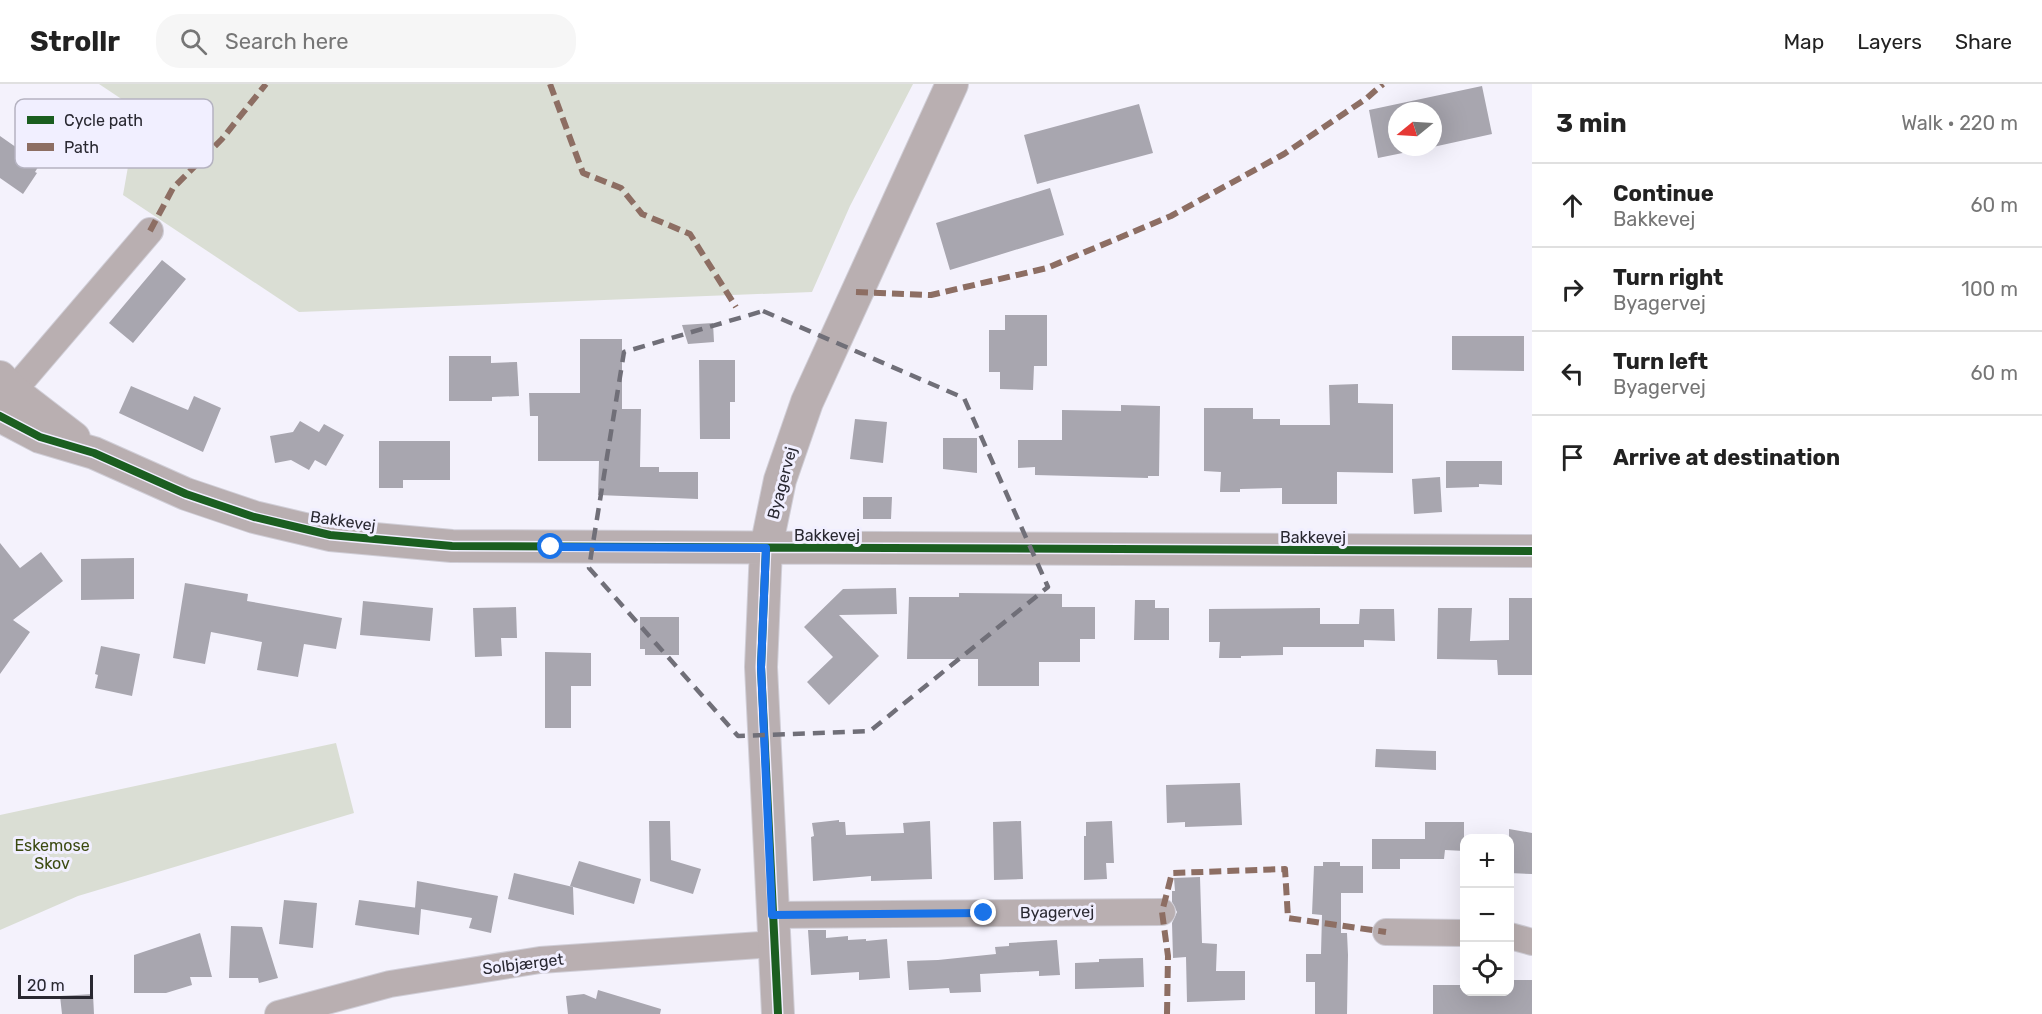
<!DOCTYPE html>
<html lang="en">
<head>
<meta charset="utf-8">
<style>
	body { margin:0; font-family:Rubik,sans-serif; background:#f6f6f6; color:#222 }
	.controls { position:absolute; right:18px; bottom:18px; display:grid; overflow:hidden; border-radius:12px; box-shadow:0 6px 24px #0002 }
	.controls button { width:54px; height:54px; display:grid; place-items:center; padding:0; border:0; border-bottom:2px solid #e0e0e0; background:#fff; color:#222; font:30px sans-serif }
	.compass { position:absolute; left:1388px; top:18px; width:54px; height:54px; border-radius:50%; background:#fff; box-shadow:0 6px 24px #0002; rotate:252deg }
	.scale { position:absolute; left:18px; bottom:15px; width:75px; box-sizing:border-box; padding-left:6px; border:3px solid #292831; border-top:0; font-size:16px; line-height:21px; white-space:nowrap; color:#292831; -webkit-text-stroke:4px #f1efff; paint-order:stroke }
	.stop { position:absolute; width:18px; height:18px; margin:-14px; border:4px solid #1a73e8; border-radius:50%; background:#fff }
	.stop.end { background:#1a73e8; border-color:#fff; box-shadow:0 2px 6px #0008 }
	.list { margin:0; padding:0; list-style:none }
	h2 { display:flex; justify-content:space-between; align-items:center; height:78px; margin:0; padding:0 24px; font-size:26px }
	h2 small { font-size:20px; font-weight:400; color:#767676 }
	.list li { display:grid; grid-template-columns:39px 1fr auto; gap:18px; align-items:center; box-sizing:border-box; height:84px; padding:0 24px; border-top:2px solid #e0e0e0 }
	.list b { display:block; font-size:22px; white-space:nowrap }
	.list p { margin:0; font-size:20px; white-space:nowrap; color:#767676 }
	.list em { font-size:20px; font-style:normal; color:#767676 }
	.icon { flex:none; width:33px; height:33px; fill:none; stroke:currentColor; stroke-width:2; stroke-linecap:round; stroke-linejoin:round }
	.map { position:relative; flex:none; width:1532px; height:930px; overflow:hidden }
	header { display:flex; align-items:center; gap:36px; box-sizing:border-box; height:84px; padding:0 30px; background:#fff; border-bottom:2px solid #e0e0e0 }
	header strong { font-size:28px }
	nav { display:flex; gap:33px; margin-inline-start:auto; font-size:21px }
	.search { width:420px; height:54px; background:#f6f6f6; display:flex; align-items:center; gap:15px; box-sizing:border-box; padding:0 21px; border-radius:24px; color:#767676; font-size:22px }
	main { display:flex }
	aside { flex:1; background:#fff }
	.map>svg:first-child { display:block }
</style>
</head>
<body>
<header>
<strong>Strollr</strong>
<div class="search"><svg class="icon" aria-label="search" viewBox="0 0 24 24"><circle cx="10" cy="10" r="6"/><path d="M15 15l6 6"/></svg>Search here</div>
<nav><a>Map</a><a>Layers</a><a>Share</a></nav>
</header>
<main>
<div class="map">
<svg width="1532" height="930" viewBox="0 0 1532 930">
	<rect width="100%" height="100%" fill="#f4f2fc"/>
	<!-- green -->
	<path fill="#daded4" d="M99,0h814l-63,122 -38,86 -513,20 -176,-117 15,-85z
		M336,659l18,70 -276,83 -78,34v-115z"/>
	<!-- building -->
	<path fill="#a8a6af" d="M1482,2l10,48 -59,13v-36h-36v36h35l-54,11 -9,-48z
		M1139,20l14,49 -116,31 -13,-49z
		M0,52l40,28 -5,8 2,1 -14,21 -23,-16z
		M1050,104l14,47 -114,35 -14,-47z
		M162,176l24,19 -53,64 -24,-20z
		M1005,231h42v51h-13l-1,24 -33,-1v-17h-11v-42h16z
		M713,239l1,19 -26,2 -6,-19z
		M1452,252h72v35l-72,-1z
		M580,255h42v70h19l-1,58h19v5h39v27l-100,-4 1,-34h-61v-45h-8l-1,-23h51z
		M449,272h42v7l26,-1 2,34 -27,1v4h-43z
		M699,276h36v42h-5v37h-30z
		M1358,300v19l35,1v69l-56,-1v32h-55v-16l-42,1v3h-20l1,-20 -17,-1v-63h49v11h27v6h50l-1,-40z
		M131,302l57,24 6,-14 27,12 -18,44 -84,-39z
		M1121,321l39,1 -1,70h-11v2l-113,-3v-8l-17,1v-28h44v-30l59,1z
		M855,335l32,3 -4,41 -33,-4z
		M300,337l19,11 5,-8 20,11 -18,31 -11,-6 -6,10 -18,-10 -16,3 -5,-27 23,-4z
		M943,354h34v35l-34,-4z
		M379,357h71v39h-47v8h-24z
		M1446,377h56v24l-23,-1v3l-33,1z
		M1440,393l2,35 -28,2 -2,-35z
		M863,413h29l-1,22h-28z
		M0,459l20,25 21,-16 22,29 -50,39 17,12 -30,42z
		M134,474v41l-53,1v-41z
		M185,499l63,11 -1,7 95,17 -6,31 -32,-5 -6,33 -41,-7 5,-28 -51,-10 -6,32 -32,-6z
		M896,504l1,26 -58,1 40,41 -50,49 -22,-23 26,-25 -29,-30 39,-38z
		M959,509l103,1v13h33v32h-15v23h-41v24h-61v-27h-71l2,-62h50z
		M1509,514h23v77h-34l-1,-15 -60,-1 1,-51h34l-2,33 39,-1z
		M1135,516h20v8h14v32h-35z
		M363,517l70,7 -3,33 -70,-6z
		M516,523l1,31h-16l1,18 -27,1 -2,-49z
		M1320,524v16h39l1,-15h34l1,32 -31,-1v7h-81v8l-42,1v2h-22l1,-16h-11v-33z
		M640,533h39v38h-34v-6h-5z
		M101,562l39,8 -8,42 -37,-8 3,-13 -3,-1z
		M545,568l46,1v33h-20v42h-26z
		M1376,665l60,2v19l-61,-3z
		M1240,699l2,42 -57,2v-5l-18,1 -1,-38z
		M839,736v2h6l1,13 58,-2 -1,-10 27,-2 2,58 -61,2v-5l-58,5 -2,-44 3,-1 -2,-13z
		M649,737h21l1,39 30,9 -8,25 -43,-13z
		M1021,737l2,58 -29,1 -1,-58z
		M1112,737l2,42h-8l1,16 -23,1v-44h2v-14z
		M1425,738h39v29l-19,-1 -1,9h-44v10h-28v-30h53z
		M1509,745l23,4v41l-23,-1z
		M579,777l62,18 -7,25 -64,-18z
		M1323,778h17v4h23v27h-22v40h6l1,22 -1,59h-32v-32h-9v-28h15l1,-39 -10,-1 2,-48h9z
		M514,789l59,14 1,28 -66,-16z
		M1200,793l2,66 15,1 -1,27h29v29l-58,2 -1,-45 -13,1 -1,-35 5,-11 -5,-10v-11h3l-1,-13z
		M417,797l81,15 -7,37 -22,-5 3,-10 -51,-9 -2,26 -64,-10 4,-25 59,8h-3z
		M284,816l33,3 -4,45 -34,-4z
		M231,842l31,1 16,51 -19,5 -1,-5h-29z
		M808,846h18v8l22,-2v4l18,-1v2l21,-2 3,39 -31,2v-8l-48,3z
		M200,849l12,44h-22l2,8 -26,8h-32v-38z
		M1057,856l3,35 -21,1v-5l-59,3 1,18 -31,1 -1,-5 -40,2 -2,-29 31,-1 58,-6 -1,-7 14,-1v-3z
		M1143,874l1,29 -69,2v-26l24,-1v-3z
		M1509,896h23v34h-99v-29h27v3h4v4h45z
		M598,906l63,19 -1,5h-92l-2,-18 18,-2 12,5z
		M93,910l1,20h-32l-2,-18z"/>
	<g fill="none" stroke-linecap="round" stroke-linejoin="round">
		<!-- minor casing -->
		<g stroke="#d0ced7" stroke-width="28">
			<path id="minor" d="M2,320l148,-173
				M772,831l390,-3
				M1386,848l78,1
				M1510,852l22,6
				M278,930l112,-30 150,-24 234,-16"/>
		</g>
		<!-- tertiary casing -->
		<g stroke="#d0ced7" stroke-width="34">
			<path id="tertiary" d="M0,293l13,14 61,47
				M0,332l40,21 54,16 92,41 68,23 76,18 122,11 1080,5
				M778,930l-17,-347 5,-119 14,-68 27,-78 145,-318"/>
		</g>
		<!-- minor -->
		<use href="#minor" stroke="#b9afb1" stroke-width="26"/>
		<!-- tertiary -->
		<use href="#tertiary" stroke="#b9afb1" stroke-width="32"/>
		<!-- quiet -->
		<path stroke="#8d6e63" stroke-width="6" stroke-dasharray="12 6" stroke-linecap="butt" d="M550,0l33,89 38,15 21,26 48,20 46,73
			M150,147l23,-43 49,-49 44,-55
			M856,208l75,3 116,-27 124,-52 113,-62 83,-56 16,-14
			M1167,930l1,-58 -6,-44 10,-39 113,-4 3,49 98,14"/>
		<!-- cycleway casing -->
		<g stroke="#f1efff" stroke-width="11">
			<path id="cycleway" d="M0,332l40,21 54,16 92,41 68,23 76,18 122,11 1080,5
				M766,464l-5,119 17,347"/>
		</g>
		<!-- cycleway -->
		<use href="#cycleway" stroke="#1b5e20" stroke-width="8"/>
	</g>
	<g fill="none" stroke-linecap="round" stroke-linejoin="round">
		<!-- route -->
		<path stroke="#1a73e8" stroke-width="8" d="M551,463l215,1 -5,119 11,248 212,-2"/>
	</g>
	<!-- marked area -->
	<path fill="none" stroke="#706f78" stroke-width="4.5" stroke-dasharray="12 8" stroke-linejoin="round" d="M763,227l201,87 84,189 -178,144 -132,5 -149,-168 35,-216z"/>
	<g text-anchor="middle" dominant-baseline="central" stroke-width="6" stroke-linejoin="round" paint-order="stroke">
		<!-- street labels -->
		<g font-size="16" fill="#292831" stroke="#f1efff">
			<text transform="translate(782 399) rotate(-75)">Byagervej</text>
			<text transform="translate(343 437) rotate(8)">Bakkevej</text>
			<text x="827" y="451">Bakkevej</text>
			<text x="1313" y="453">Bakkevej</text>
			<text transform="translate(1057 828) rotate(-1)">Byagervej</text>
			<text transform="translate(523 880) rotate(-7)">Solbjærget</text>
		</g>
		<!-- park labels -->
		<g font-size="16" fill="#3b4a10" stroke="#f1efff">
			<text x="52" y="761">Eskemose<tspan x="52" dy="18">Skov</tspan></text>
		</g>
	</g>
	<!-- legend -->
	<rect x="15" y="15" width="198" height="69" rx="9" fill="#f1efff" stroke="#b5b3c1" stroke-width="1.5"/>
	<rect x="27" y="32" width="27" height="8" fill="#1b5e20"/>
	<rect x="27" y="59" width="27" height="8" fill="#8d6e63"/>
	<g font-size="16" fill="#292831">
		<text x="64" y="42">Cycle path</text>
		<text x="64" y="69">Path</text>
	</g>
</svg>
<div class="controls">
<button>+</button>
<button>−</button>
<button><svg class="icon" aria-label="locate" viewBox="0 0 24 24"><circle cx="12" cy="12" r="6"/><path d="M12 2v4M12 18v4M2 12h4M18 12h4"/></svg></button>
</div>
<svg class="compass" viewBox="-18 -18 36 36"><path d="M0-13l5 13h-10z" fill="#e53935"/><path d="M0 13l5-13h-10z" fill="#767676"/></svg>
<div class="scale">20 m</div>
<div class="stop" style="left:551px;top:463px"></div>
<div class="stop end" style="left:984px;top:829px"></div>
</div>
<aside>
<h2>3 min<small>Walk · 220 m</small></h2>
<ul class="list">
<li><svg class="icon" aria-label="ahead" viewBox="0 0 24 24"><path d="M12 20V5M6 11l6-6 6 6"/></svg><div><b>Continue</b><p>Bakkevej</p></div><em>60 m</em></li>
<li><svg class="icon" aria-label="right" viewBox="0 0 24 24"><path d="M7 20v-9h11M14 6l5 5-5 5"/></svg><div><b>Turn right</b><p>Byagervej</p></div><em>100 m</em></li>
<li><svg class="icon" aria-label="left" viewBox="0 0 24 24"><path d="M17 20v-9H6M10 6l-5 5 5 5"/></svg><div><b>Turn left</b><p>Byagervej</p></div><em>60 m</em></li>
<li><svg class="icon" aria-label="arrive" viewBox="0 0 24 24"><path d="M6 21V4h12l-3 4 3 4H6"/></svg><div><b>Arrive at destination</b></div></li>
</ul>
</aside>
</main>
</body>
</html>
